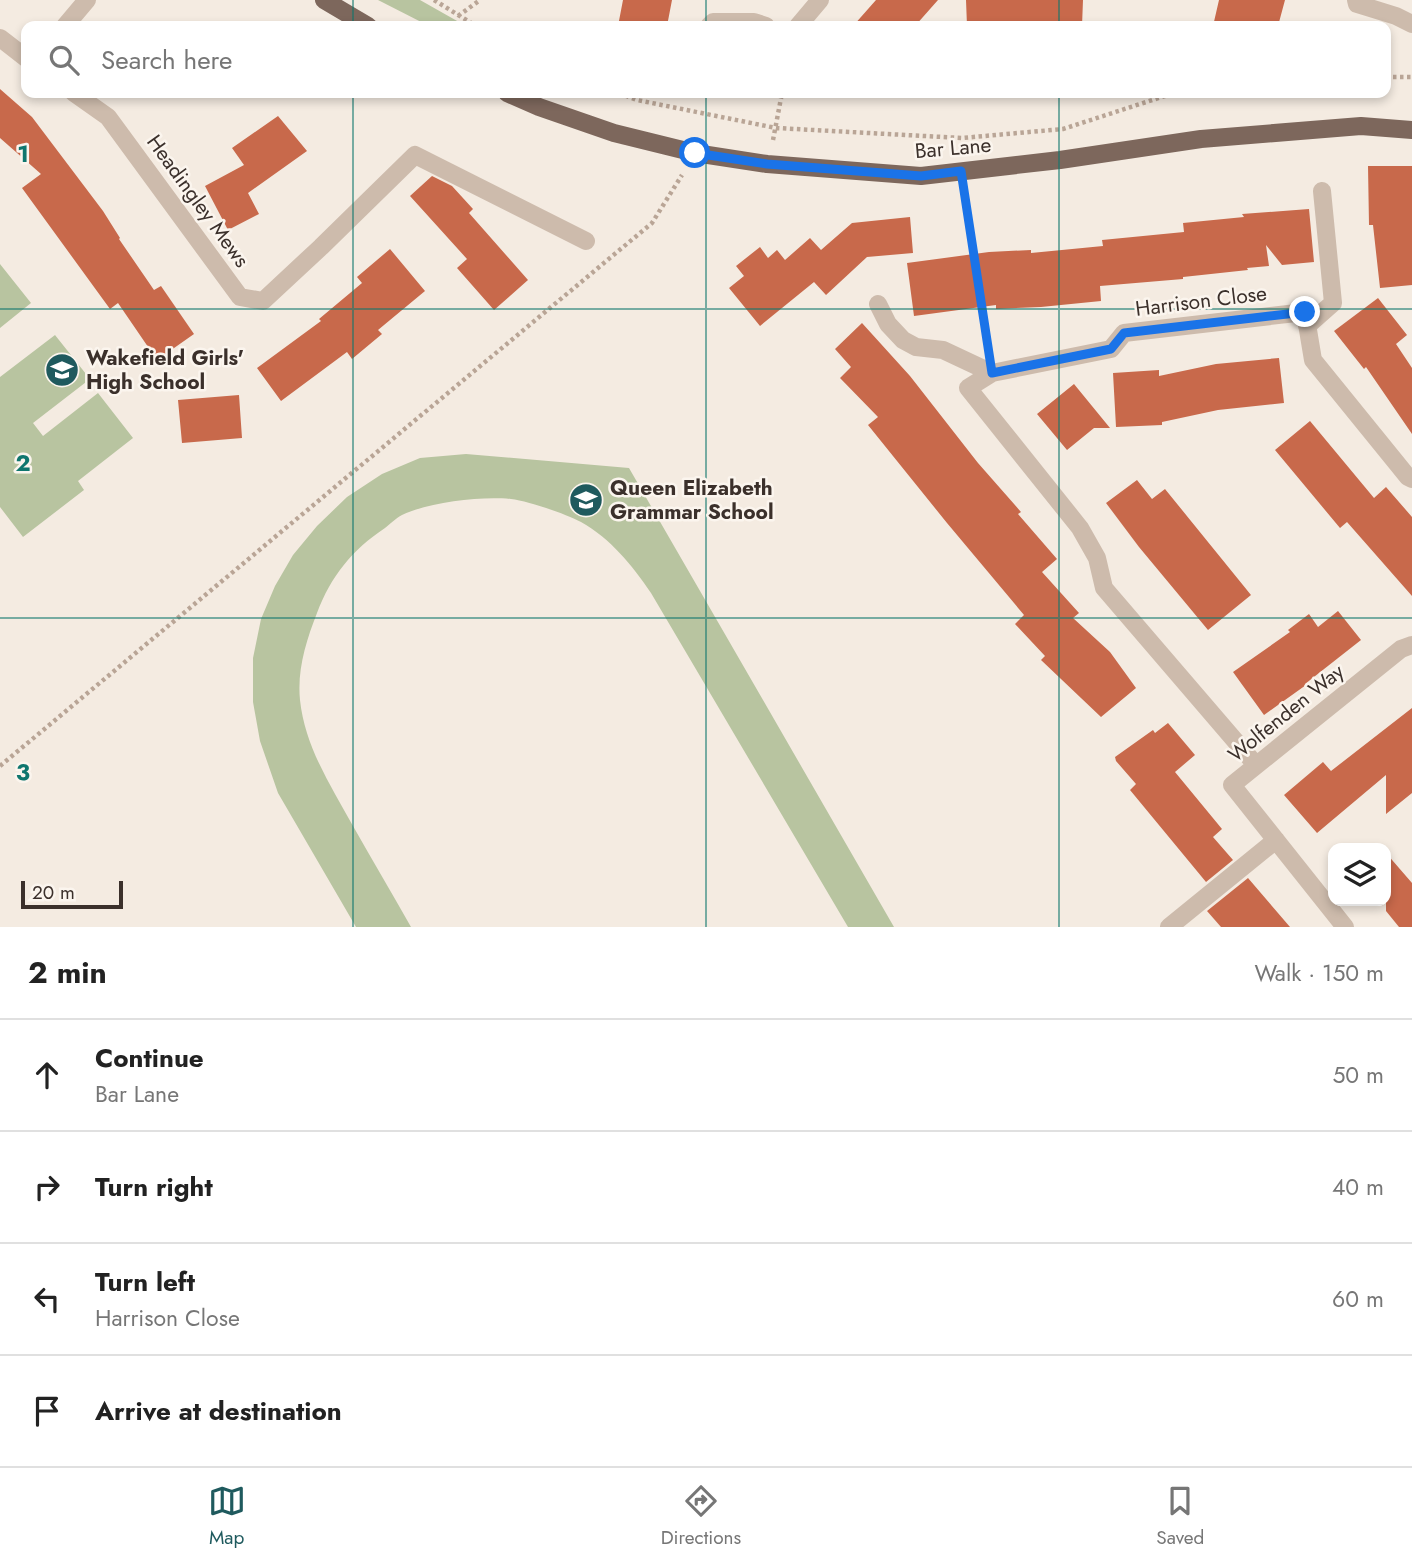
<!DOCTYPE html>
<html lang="en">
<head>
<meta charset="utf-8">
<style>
	body { margin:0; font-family:Jost,sans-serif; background:#f2f2f2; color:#222 }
	.controls { position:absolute; right:21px; bottom:21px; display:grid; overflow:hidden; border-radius:14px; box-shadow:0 4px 10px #0003 }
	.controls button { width:63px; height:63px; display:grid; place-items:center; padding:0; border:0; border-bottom:2px solid #e0e0e0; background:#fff; color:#222; font:35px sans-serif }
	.scale { position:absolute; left:21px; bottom:18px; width:102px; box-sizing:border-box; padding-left:7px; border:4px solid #3b302b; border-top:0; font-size:19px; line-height:24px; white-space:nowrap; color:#3b302b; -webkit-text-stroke:5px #fbf5ee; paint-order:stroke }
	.stop { position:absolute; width:21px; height:21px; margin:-16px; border:5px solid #1a73e8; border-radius:50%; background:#fff }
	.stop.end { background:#1a73e8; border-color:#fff; box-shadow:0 2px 7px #0008 }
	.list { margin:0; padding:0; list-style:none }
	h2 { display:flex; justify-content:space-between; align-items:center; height:91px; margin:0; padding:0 28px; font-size:30px }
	h2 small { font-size:23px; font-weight:400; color:#767676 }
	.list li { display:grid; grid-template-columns:46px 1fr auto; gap:21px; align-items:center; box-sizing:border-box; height:112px; padding:0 28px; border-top:2px solid #e0e0e0 }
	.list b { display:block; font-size:26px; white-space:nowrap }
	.list p { margin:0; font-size:23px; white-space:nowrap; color:#767676 }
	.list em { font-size:23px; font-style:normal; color:#767676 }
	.icon { flex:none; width:38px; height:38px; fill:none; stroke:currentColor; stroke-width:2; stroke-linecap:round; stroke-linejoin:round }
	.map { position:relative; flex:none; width:1412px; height:927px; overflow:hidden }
	.search { position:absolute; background:#fff; box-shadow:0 4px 10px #0003; left:21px; right:21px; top:21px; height:77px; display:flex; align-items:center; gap:18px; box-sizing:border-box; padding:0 24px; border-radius:14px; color:#767676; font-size:26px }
	.sheet { height:539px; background:#fff }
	nav { display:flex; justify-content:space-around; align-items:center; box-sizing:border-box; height:98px; border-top:2px solid #e0e0e0; background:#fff; font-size:19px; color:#767676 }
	nav a { display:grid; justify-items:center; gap:4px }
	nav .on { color:#1f5a5e }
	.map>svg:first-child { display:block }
</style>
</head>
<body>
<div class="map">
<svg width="1412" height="927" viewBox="0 0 1412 927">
	<rect width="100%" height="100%" fill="#f4ebe1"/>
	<!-- green -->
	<path fill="#b8c4a0" d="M378,0h42l46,26h-37z
		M0,264l31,39 -31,25z
		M55,335l35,44 -57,44 10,13 55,-43 35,45 -55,43 6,9 -61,47 -23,-30v-130z
		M466,454l163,14 265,459h-46l-197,-334c-19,-28 -40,-54 -70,-71 -15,-8 -53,-21 -70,-23 -31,-3 -81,3 -109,16 -6,3 -12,9 -17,13 -33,22 -54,48 -68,85 -11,28 -20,57 -17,87 5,47 31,86 53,126 19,34 39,67 58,101h-55l-78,-134 -18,-52 -7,-39v-44l8,-39 14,-33 18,-31 24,-29 30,-29 35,-23 38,-16z"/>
	<!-- building -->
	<path fill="#c8694b" d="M623,0h49l-5,26h-49z
		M876,0h62l-23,26h-62z
		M966,0h117l-1,26h-115z
		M1219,0h66l-7,26h-65z
		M0,89l32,28 71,94 17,27 -1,1 35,51 7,-4 33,48 -37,26 -39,-57 -8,6 -88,-121 19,-14 -41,-36z
		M278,116l29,35 -59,42 11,21 -31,16 -23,-44 39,-21 -12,-17z
		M1368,166h44v119l-32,3 -7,-63h-4z
		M432,176l20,10 21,23 -4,4 59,67 -34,30 -37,-42 10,-9 -57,-63z
		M1309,209l5,53 -32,3 -16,-20 3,21 -22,2 1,2 -65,7v2l-83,7 1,15 -60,6 -45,2v-4l-82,11 -7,-53 82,-11 42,-2v3l72,-7 -1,-6 82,-8 -1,-9 61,-6 -2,-3z
		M910,217l3,36 -46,4 -41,38 -12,-13 -54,44 -31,-38 15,-12 -8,-10 24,-19 8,11 9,-8 8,10 25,-22 11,12 31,-27z
		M390,249l35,42 -47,39 4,4 -30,25 -5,-7 -66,49 -24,-33 64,-47 -2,-2 43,-36 -5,-6z
		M1378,298l29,37 -11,9 16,24v66l-46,-67 -2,2 -30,-38z
		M862,323l48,53 68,87 43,49 -3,2 39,45 -15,13 37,41 -6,5 37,34 26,36 -35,29 -60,-57 4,-4 -30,-32 9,-9 -77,-92 -79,-98 10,-8 -38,-39 11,-11 -16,-18z
		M1279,358l5,45 -66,7 -56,12v3l-46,2 -3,-54 46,-3v6l57,-12z
		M1074,384l36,44h-16l-27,22 -30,-36z
		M239,395l3,43 -60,5 -4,-43z
		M1310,421l64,77 12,-11 26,30v79l-65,-74 -7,6 -65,-78z
		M1137,480l15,19 13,-10 86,106 -43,35 -69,-83 -33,-44z
		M1338,611l23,29 -56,44 1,1 -42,30 -31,-43 57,-40 -2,-2 21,-16 9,13z
		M1412,708v85l-26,21v-39l-69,58 -33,-38 39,-33 8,9z
		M1168,723l27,32 -20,17 47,57 -9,8 20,23 -27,22 -76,-92 6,-6 -20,-23 -1,-4 38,-27 2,3z
		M1386,853l26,30v44h-13l-13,-16z
		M1248,878l42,49h-69l-14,-16z"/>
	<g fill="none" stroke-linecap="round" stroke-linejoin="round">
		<!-- path -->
		<path stroke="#b9a596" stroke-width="4.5" stroke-dasharray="3.5 3.5" stroke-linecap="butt" d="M434,0l42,26
			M458,16l22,-16
			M1386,77h26
			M619,93l18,7 139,28 186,10 101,-9 111,-36
			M773,140l9,-47
			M965,196l22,147
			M0,766l652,-543 30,-48"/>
		<!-- minor -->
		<path stroke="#cdbbac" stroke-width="18" d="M1356,0l1,4 39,12 16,8
			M65,26l22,-26
			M709,26l4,-4h41l12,4
			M798,26l22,-26
			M0,38l26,20
			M74,93l34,24 132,180 23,4 58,-54 94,-92 171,86
			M878,304l10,20 15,16 13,7 27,3 49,23
			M1307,326l26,-23 -11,-112
			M1256,765l-152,-177 -7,-30 -17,-30 -112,-140 24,-15 119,-24 13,-16 181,-21 8,48 95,117 4,2
			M1169,927l107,-87
			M1345,927l-113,-142 169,-136 11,-4"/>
		<!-- major -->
		<path stroke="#7d675c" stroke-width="18" d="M324,0l44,26
			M507,93l32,14 75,26 81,20 72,11 154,12 139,-16 141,-21 160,-13 51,4"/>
	</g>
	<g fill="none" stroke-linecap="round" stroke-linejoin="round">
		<!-- route -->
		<path stroke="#1a73e8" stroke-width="9" d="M695,153l72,11 154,12 40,-5 31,202 119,-24 13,-16 181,-21"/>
	</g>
	<!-- grid -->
	<path fill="none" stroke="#0f766e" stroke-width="2" stroke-opacity="0.55" d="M353,0v26M706,0v26M1059,0v26M353,93v834M706,93v834M1059,93v834M0,309h1412M0,618h1412"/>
	<!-- icons -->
	<defs>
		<g id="school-disc" transform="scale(1.75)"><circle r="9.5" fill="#1f5a5e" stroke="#fbf5ee"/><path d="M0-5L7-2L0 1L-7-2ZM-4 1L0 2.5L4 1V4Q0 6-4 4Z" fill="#fff"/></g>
	</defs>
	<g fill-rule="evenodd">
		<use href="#school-disc" x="62" y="370"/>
		<use href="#school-disc" x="586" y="500"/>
	</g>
	<g text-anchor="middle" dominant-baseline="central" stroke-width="5" stroke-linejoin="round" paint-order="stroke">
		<!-- street labels -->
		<g font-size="21" fill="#3b302b" stroke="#fbf5ee">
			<text transform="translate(953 148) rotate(-5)">Bar Lane</text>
			<text transform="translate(198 201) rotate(54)">Headingley Mews</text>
			<text transform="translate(1201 301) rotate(-7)">Harrison Close</text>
			<text transform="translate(1286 713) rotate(-39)">Wolfenden Way</text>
		</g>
		<!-- poi labels -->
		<g font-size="21" font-weight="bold" fill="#3b302b" stroke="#fbf5ee" text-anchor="start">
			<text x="86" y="358">Wakefield Girls'<tspan x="86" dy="24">High School</tspan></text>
			<text x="610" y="488">Queen Elizabeth<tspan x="610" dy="24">Grammar School</tspan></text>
		</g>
	</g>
	<g font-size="23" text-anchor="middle" font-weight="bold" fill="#0f766e" stroke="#fbf5ee" stroke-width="5" stroke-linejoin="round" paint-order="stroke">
		<text x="23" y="162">1</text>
		<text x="23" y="471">2</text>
		<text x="23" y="780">3</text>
	</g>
</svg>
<div class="controls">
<button><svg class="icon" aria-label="layers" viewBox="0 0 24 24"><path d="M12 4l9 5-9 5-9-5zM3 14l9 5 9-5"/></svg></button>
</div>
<div class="scale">20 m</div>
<div class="stop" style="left:695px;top:153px"></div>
<div class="stop end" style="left:1305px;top:312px"></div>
<div class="search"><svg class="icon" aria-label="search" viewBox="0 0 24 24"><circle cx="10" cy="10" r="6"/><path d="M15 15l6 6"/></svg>Search here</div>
</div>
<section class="sheet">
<h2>2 min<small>Walk · 150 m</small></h2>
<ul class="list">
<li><svg class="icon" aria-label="ahead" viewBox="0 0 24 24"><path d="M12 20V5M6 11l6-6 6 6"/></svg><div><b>Continue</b><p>Bar Lane</p></div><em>50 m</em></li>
<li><svg class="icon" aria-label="right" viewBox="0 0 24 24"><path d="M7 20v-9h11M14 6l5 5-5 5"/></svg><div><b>Turn right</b></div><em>40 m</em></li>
<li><svg class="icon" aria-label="left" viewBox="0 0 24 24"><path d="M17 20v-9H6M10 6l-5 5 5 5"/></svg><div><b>Turn left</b><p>Harrison Close</p></div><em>60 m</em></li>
<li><svg class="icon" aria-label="arrive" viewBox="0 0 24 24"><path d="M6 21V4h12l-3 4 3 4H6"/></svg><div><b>Arrive at destination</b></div></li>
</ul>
</section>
<nav>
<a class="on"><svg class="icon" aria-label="map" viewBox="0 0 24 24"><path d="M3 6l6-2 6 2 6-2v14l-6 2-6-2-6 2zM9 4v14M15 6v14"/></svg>Map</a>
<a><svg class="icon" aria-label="directions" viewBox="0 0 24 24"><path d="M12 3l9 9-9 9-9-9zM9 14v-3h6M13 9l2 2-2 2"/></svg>Directions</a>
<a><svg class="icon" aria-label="saved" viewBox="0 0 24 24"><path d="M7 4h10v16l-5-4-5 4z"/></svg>Saved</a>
</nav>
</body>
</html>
